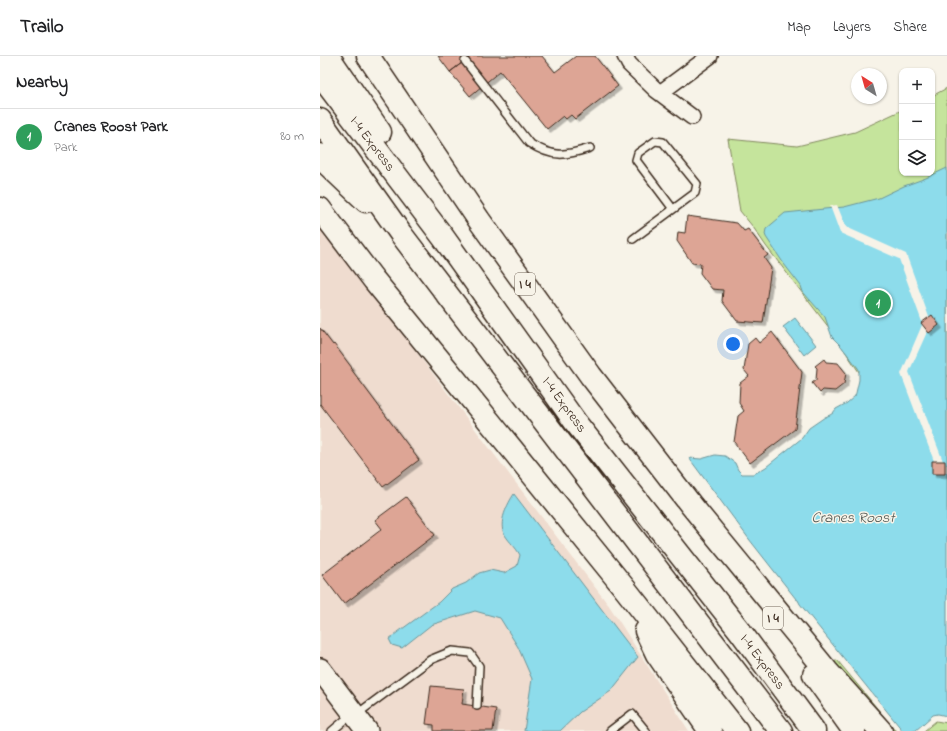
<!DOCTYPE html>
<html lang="en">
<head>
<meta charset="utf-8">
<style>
	body { margin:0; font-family:"Indie Flower",sans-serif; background:#f2f2f2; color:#202124 }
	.controls { position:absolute; right:12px; top:12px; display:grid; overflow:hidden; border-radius:8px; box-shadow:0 1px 3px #0004 }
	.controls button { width:36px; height:36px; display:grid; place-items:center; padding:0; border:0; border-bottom:1px solid #e0e0e0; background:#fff; color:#202124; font:20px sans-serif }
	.compass { position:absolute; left:531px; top:12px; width:36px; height:36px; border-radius:50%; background:#fff; box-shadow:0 1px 3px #0004; rotate:323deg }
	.you { position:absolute; left:413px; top:288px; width:14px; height:14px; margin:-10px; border:3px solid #fff; border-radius:50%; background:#1a73e8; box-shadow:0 0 0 6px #1a73e833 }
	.badge { display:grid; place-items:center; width:26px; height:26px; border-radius:50%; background:#3b2a1e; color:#fff; font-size:13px; font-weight:700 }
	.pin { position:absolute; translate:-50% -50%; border:2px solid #fff; box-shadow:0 1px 4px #0006 }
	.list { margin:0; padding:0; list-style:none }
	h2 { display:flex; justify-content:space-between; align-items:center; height:52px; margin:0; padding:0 16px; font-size:17px }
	h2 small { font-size:13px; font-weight:400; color:#757577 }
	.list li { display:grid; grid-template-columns:26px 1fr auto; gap:12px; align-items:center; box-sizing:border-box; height:56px; padding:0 16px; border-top:1px solid #e0e0e0 }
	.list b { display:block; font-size:15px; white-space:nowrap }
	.list p { margin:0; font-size:13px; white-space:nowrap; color:#757577 }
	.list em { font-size:13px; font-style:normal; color:#757577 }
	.icon { flex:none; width:22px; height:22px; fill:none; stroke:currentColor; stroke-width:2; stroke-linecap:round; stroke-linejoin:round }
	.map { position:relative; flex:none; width:627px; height:675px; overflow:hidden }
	header { display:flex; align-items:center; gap:24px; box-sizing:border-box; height:56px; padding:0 20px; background:#fff; border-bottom:1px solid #e0e0e0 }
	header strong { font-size:19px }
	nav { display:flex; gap:22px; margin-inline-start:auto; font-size:14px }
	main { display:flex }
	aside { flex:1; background:#fff }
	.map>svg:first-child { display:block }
</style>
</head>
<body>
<header>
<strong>Trailo</strong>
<nav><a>Map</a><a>Layers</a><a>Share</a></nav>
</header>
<main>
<aside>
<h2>Nearby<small></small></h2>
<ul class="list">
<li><span class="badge" style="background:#2e9e5b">1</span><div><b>Cranes Roost Park</b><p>Park</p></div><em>80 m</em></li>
</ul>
</aside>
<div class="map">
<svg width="627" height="675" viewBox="0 0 627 675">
	<defs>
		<filter id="shadow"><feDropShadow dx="3.5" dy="3.5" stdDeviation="0" flood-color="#0004"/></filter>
	</defs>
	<rect width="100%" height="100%" fill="#f7f3e8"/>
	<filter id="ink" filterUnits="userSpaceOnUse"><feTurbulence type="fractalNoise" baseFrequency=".025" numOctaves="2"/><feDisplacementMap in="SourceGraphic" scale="8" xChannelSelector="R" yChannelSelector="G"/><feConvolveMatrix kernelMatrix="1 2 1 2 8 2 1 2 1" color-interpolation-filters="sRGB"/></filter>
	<g filter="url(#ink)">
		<!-- built -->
		<path fill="#efdccf" d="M0,169l290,382 79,124h-313l-56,-73z
			M0,624l39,51h-39z"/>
		<!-- green -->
		<path fill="#c5e49c" stroke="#80875d" d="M627,32v421l-88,-137 -29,-43 -64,-83 -13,-19 -13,-16 -12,-72 69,7 58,-14 47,-22v63h30v-77z
			M517,604l59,71h-6l-63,-70z
			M616,665l11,2v8h-23z"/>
		<!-- water -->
		<path fill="#8ddceb" stroke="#6c9599" d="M627,112v548l-9,-2 -5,1 -18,16h-12l-26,-32v-2h-2l-8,-10 -67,-83 -2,-4 -2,-1 -47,-60 -60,-81 12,1 14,-4 10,1 10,7 3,7 4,4h12l12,-7 36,-29 7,-10 16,-11 5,-2 3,-2 3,-4 11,-6 8,-7 1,-3 3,-13v-10l-1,-2 -17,-22 -9,-9 -7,-20 -22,-25 -2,-6 -17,-22 -18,-27 -1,-3 1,-5 19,-16 59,-6 35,-9 25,-12 22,-8z
			M475,262l21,27 -12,10 -21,-28z
			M194,438l124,163 -27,34 -31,21 -20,19h-36l8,-52 -14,-32 -18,-29 -25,-7 -44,14 -29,23 -10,-3 -3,-6 9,-7 41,-30 13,-13 14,-6 13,-10 11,-3 14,3 13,-7 3,-11c-5,-9 -10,-12 -15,-20 -8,-11 3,-32 9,-41z"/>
		<!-- pier -->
		<path fill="#f7f3e8" d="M517,149l9,22 60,27 23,63 3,-2 7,10 -10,8 -2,-1 -18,40 34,89h2v3l2,1v8l-2,-1v2h-13v-13h2l-33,-87 21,-49 -1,-2 1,-1 -23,-63 -59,-26 -10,-27z"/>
		<!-- building -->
		<path fill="#dda595" stroke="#3b2a1e" filter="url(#shadow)" d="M118,0h33l-21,16z
			M151,0h71l13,16 21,-16h19l23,30 -43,33 -4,-4 -5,4 -3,-3 -16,13 -47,-58 -30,25 -20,-24z
			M367,160l50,7 7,8 4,-2 20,26 -4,3 7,10 -8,55 -26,-2 -15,-20 1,-11 -11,-1 -12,-16 1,-9 -9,-1 -15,-22 1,-9 7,1z
			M612,259l7,10 -10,8 -8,-10z
			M0,272l13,17 1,-1 18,24 -1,1 68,91 -36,27 -63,-83z
			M452,276l30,40 -7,57 -45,34 -16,-21 4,-26 6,-5 -5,-8 1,-20 9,-7 -5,-6 4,-26 7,-6 4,5z
			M504,303l2,3 12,1 8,10 -2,11 -9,7 -12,-1 -3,3 -8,-10 4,-3 1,-12 -2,-2z
			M612,405h13v13h-13z
			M86,441l29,38 -91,69 -22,-29 60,-46 -7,-9z
			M111,630l33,3 -2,15 34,5 -3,22h-59v-6l-8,-1z"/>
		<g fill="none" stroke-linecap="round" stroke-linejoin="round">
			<!-- service casing -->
			<g stroke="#3b2a1e" stroke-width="10">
				<path id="service" d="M145,5l64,82c24,15 36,13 61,5
					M313,183l62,-46 2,-9 -34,-42 -8,-1 -17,12 -2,7 37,49
					M37,658l73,-54 22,-9 18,2 9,13 -2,40
					M12,675l19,-16
					M290,675l22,-17 14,17"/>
			</g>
			<!-- minor casing -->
			<g stroke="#3b2a1e" stroke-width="18">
				<path id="minor" d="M305,0l4,8 27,26 36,27
					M340,37l50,-37"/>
			</g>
			<!-- secondary casing -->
			<g stroke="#3b2a1e" stroke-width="24">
				<path id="secondary" d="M0,613l47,62"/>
			</g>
			<!-- motorway casing -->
			<g stroke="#3b2a1e" stroke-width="25">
				<path id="motorway" d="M8,0l52,76
					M48,0l111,164 112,156 100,129 136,166 54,60
					M0,19l123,162 133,186 164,208 74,100
					M0,64l81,114 380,497
					M0,99l5,7 41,39
					M0,153l54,71 94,115 158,195 111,141
					M326,575l11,23 53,77
					M494,619l40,56"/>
			</g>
			<!-- service -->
			<use href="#service" stroke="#f7f3e8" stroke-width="7"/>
			<!-- minor -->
			<use href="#minor" stroke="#f7f3e8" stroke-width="15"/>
			<!-- secondary -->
			<use href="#secondary" stroke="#f7f3e8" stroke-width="21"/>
			<!-- motorway -->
			<use href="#motorway" stroke="#f7f3e8" stroke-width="22"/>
		</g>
	</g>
	<g text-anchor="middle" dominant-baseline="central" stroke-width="3" stroke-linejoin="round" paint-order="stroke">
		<!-- shield labels -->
		<g fill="#f7f3e8" stroke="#73665b" stroke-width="1">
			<rect x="195" y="217" width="20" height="22" rx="3"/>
			<rect x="443" y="551" width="20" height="22" rx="3"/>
		</g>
		<g font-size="13" font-weight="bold" fill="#3b2a1e">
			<text x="205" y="228">I 4</text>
			<text x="453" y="562">I 4</text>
		</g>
		<!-- street labels -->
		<g font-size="14" fill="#3b2a1e" stroke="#f7f3e8">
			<text transform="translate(52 88) rotate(53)">I-4 Express</text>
			<text transform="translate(244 349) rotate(54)">I-4 Express</text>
			<text transform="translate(442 606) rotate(53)">I-4 Express</text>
		</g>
		<!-- water labels -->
		<g font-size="15" font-style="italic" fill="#505651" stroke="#f7f3e8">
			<text x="533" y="462">Cranes Roost</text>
		</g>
	</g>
</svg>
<div class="controls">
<button>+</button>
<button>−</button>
<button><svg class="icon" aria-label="layers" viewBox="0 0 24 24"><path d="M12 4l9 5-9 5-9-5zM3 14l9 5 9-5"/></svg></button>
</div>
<svg class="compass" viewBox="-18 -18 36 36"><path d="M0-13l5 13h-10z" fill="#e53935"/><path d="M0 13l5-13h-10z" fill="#757577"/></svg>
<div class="you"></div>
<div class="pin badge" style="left:558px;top:247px;background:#2e9e5b">1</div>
</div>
</main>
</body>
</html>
